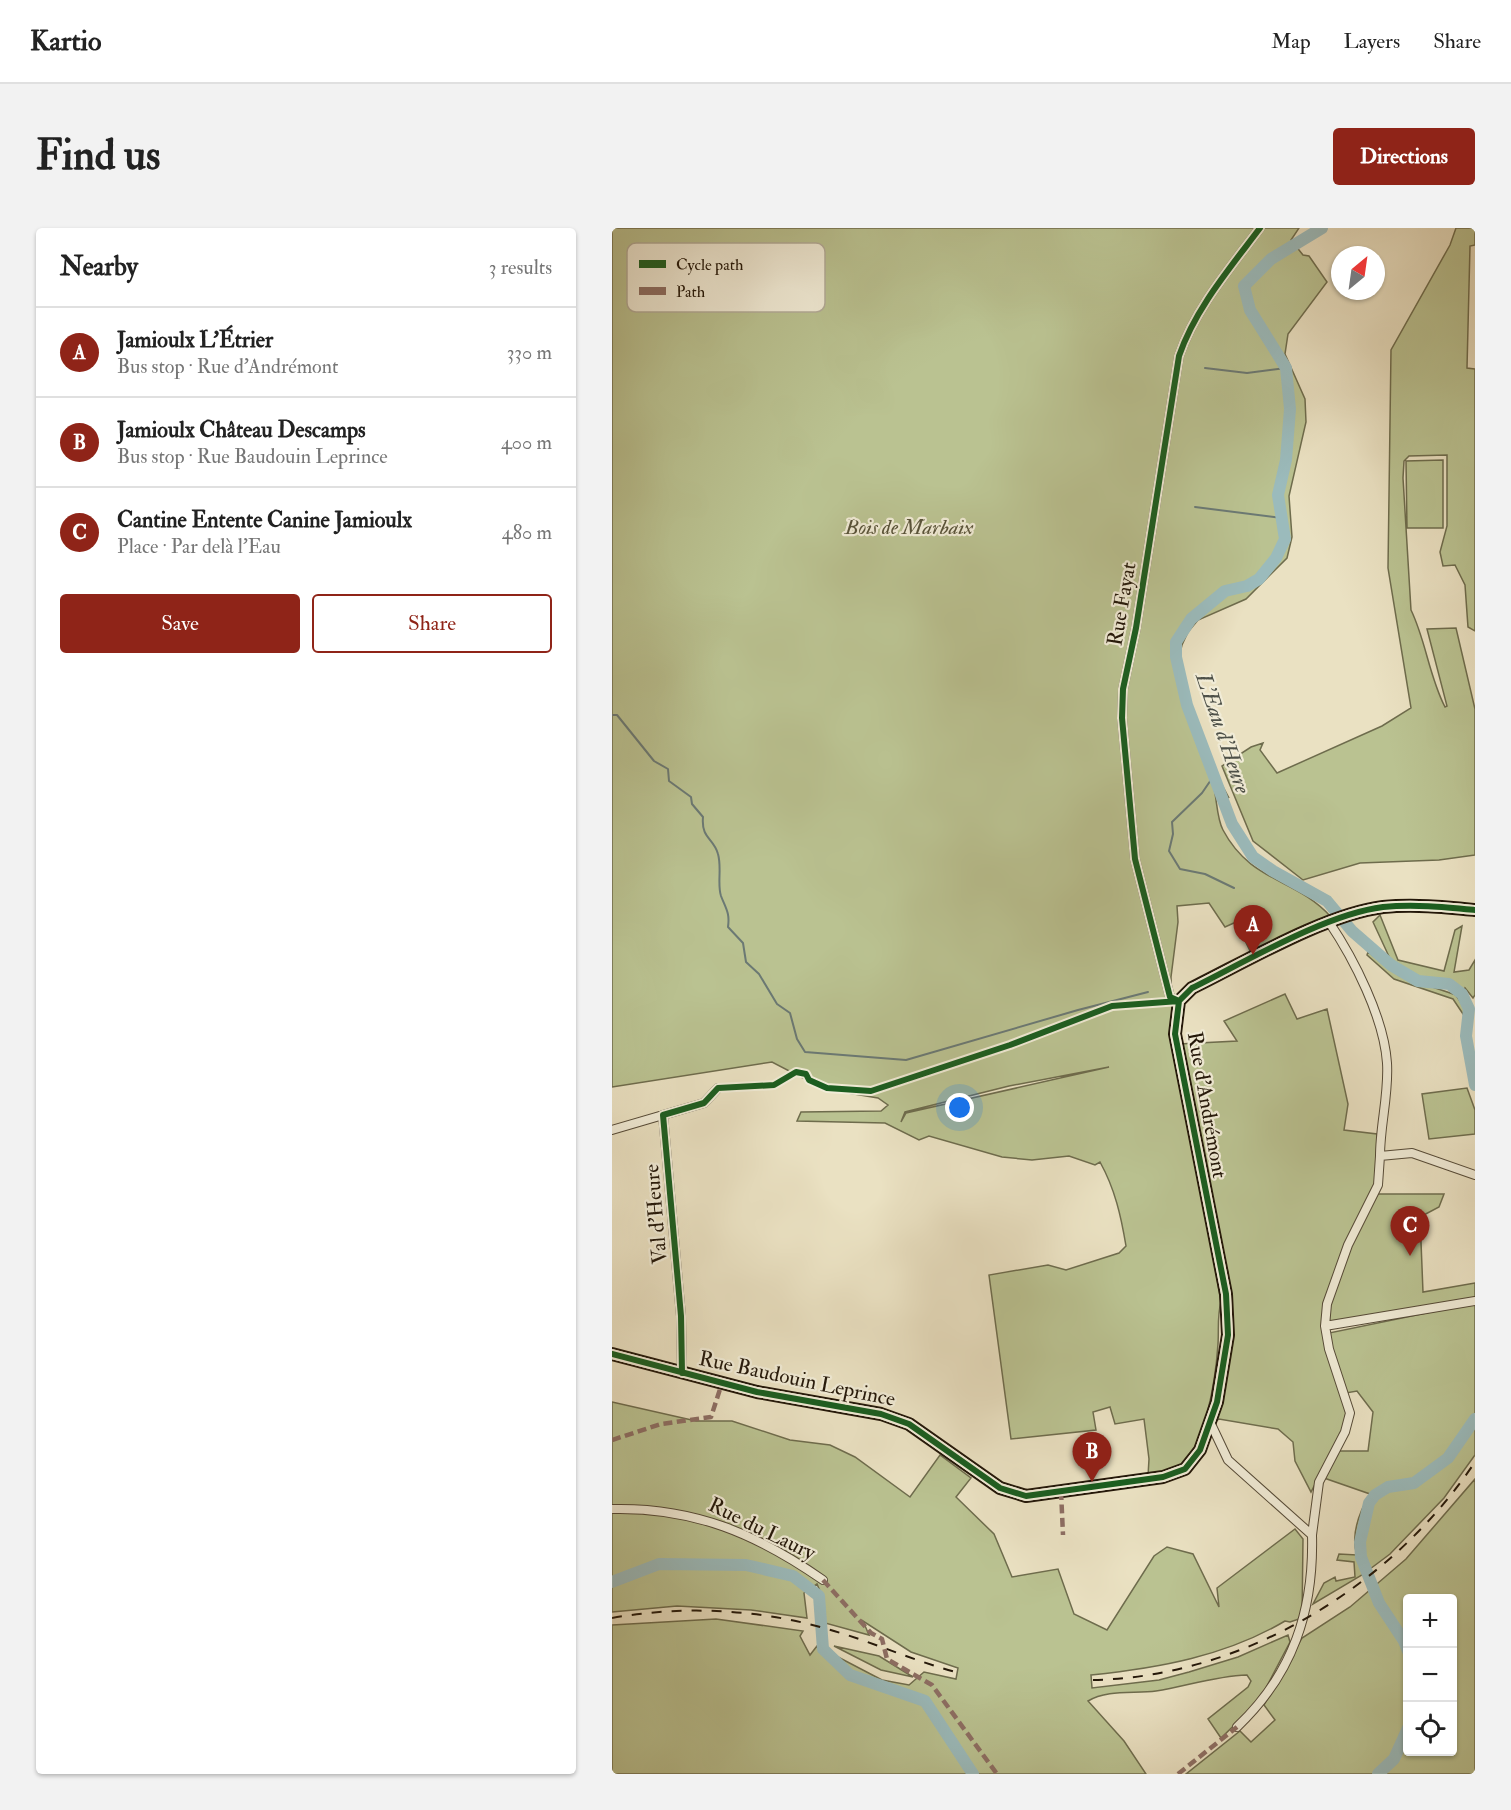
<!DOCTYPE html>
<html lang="en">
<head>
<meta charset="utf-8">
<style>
	body { margin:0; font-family:"IM FELL Double Pica",serif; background:#f2f2f2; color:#222 }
	.controls { position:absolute; right:18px; bottom:18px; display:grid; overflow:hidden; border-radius:6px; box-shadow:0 2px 4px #0004 }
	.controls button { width:54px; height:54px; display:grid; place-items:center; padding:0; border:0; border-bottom:2px solid #e0e0e0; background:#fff; color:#222; font:30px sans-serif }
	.compass { position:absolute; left:719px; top:18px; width:54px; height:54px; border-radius:50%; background:#fff; box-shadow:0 2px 4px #0004; rotate:29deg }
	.you { position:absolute; left:348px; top:880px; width:21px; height:21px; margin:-15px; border:4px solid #fff; border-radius:50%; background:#1a73e8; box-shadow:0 0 0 9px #1a73e833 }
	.badge { display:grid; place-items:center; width:39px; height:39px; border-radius:50%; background:#8f2418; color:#fff; font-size:20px; font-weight:700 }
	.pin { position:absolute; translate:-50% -50px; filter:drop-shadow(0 2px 3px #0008) }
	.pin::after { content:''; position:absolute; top:32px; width:21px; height:18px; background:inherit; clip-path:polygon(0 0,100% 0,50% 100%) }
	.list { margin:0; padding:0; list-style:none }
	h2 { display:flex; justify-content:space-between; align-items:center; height:78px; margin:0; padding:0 24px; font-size:26px }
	h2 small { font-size:20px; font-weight:400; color:#767676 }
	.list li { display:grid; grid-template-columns:39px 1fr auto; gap:18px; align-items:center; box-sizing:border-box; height:90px; padding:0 24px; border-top:2px solid #e0e0e0 }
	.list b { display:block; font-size:22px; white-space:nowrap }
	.list p { margin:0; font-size:20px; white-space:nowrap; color:#767676 }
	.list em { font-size:20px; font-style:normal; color:#767676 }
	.actions { display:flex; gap:12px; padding:18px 24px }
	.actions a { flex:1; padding:14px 0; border:2px solid #8f2418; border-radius:6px; text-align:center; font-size:21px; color:#8f2418 }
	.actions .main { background:#8f2418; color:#fff }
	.icon { flex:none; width:33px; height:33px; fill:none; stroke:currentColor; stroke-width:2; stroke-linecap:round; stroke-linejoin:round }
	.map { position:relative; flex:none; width:863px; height:1546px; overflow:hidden; border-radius:6px }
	header { display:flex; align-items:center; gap:36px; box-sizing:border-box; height:84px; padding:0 30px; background:#fff; border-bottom:2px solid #e0e0e0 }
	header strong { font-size:28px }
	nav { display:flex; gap:33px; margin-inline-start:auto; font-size:21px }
	.intro { display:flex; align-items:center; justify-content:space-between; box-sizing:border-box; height:144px; padding:0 36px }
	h1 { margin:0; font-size:42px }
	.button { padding:15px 27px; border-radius:6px; background:#8f2418; color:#fff; font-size:21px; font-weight:700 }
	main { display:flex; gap:36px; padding:0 36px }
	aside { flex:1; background:#fff; border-radius:6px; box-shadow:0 2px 4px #0004 }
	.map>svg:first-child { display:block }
</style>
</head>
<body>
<header>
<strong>Kartio</strong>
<nav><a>Map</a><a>Layers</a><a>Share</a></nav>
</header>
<div class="intro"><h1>Find us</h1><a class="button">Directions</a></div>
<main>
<aside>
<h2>Nearby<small>3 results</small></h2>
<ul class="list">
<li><span class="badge">A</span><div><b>Jamioulx L'Étrier</b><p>Bus stop · Rue d'Andrémont</p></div><em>330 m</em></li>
<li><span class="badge">B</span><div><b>Jamioulx Château Descamps</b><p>Bus stop · Rue Baudouin Leprince</p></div><em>400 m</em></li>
<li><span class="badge">C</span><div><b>Cantine Entente Canine Jamioulx</b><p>Place · Par delà l'Eau</p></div><em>480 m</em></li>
</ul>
<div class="actions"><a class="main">Save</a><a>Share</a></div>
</aside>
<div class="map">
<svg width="863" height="1546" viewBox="0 0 863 1546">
	<rect width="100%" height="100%" fill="#eae1c2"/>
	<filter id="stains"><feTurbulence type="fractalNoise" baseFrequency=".00333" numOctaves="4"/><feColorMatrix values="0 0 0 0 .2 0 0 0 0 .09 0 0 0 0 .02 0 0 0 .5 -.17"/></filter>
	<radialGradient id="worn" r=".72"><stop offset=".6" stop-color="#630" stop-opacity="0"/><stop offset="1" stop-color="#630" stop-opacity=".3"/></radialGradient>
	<!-- green -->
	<path fill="#bac291" stroke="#6e6c4d" stroke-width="1.5" fill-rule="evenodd" d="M0,0h687l-8,12 12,15 6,1 18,26 -39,52 -3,20 20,45 1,23 -17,74 3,41 -5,21 -41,41 -48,21 -10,12 -6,13 -7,28 16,54 38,71 -15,-10c3,13 3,31 9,42 28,53 73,48 108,87l-79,38 -16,-33 -11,5 -16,-24 -32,3 1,16 -7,55 2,72 6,-5 58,-3 -13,-20 61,-27 12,25 30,-10 21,95 -4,26 33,4 1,49 -31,59 -25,77 24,94 -3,17 -32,62 -16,-31 -2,-19 -15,-13 -59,-10 -4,3 15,-107 -2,-43 -20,-46 13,76c-4,14 -2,27 -3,42 -2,30 -12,110 -43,125 -8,4 -19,5 -27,7l1,-17 -5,-40 -29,5 -5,-17 -17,5 3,18 -85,9 -22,-164 59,-10 18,5 53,-17 7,-7c-5,-30 -11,-57 -26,-84l-5,3 -26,-9 -37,4 -30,-3 -73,-21 -10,4 -34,-17 -88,-2 4,-9 80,-1 7,-6 -10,-7 -54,-9 -52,-27 -160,25zM497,839l-203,46 -5,9 4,-10 104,-26z
		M844,0h19v17l-5,1 -3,122 8,1v262l-7,-4 -3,-42 -10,-20 -12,1 -3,-14 7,-26v-71l-38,1 -5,5 -1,17 8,132c15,31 18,66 34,97l2,-1 -20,-77 29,-1 19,81v146l-36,5 -79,3 -57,17 -50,-39 -31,-75 29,-19 12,-4 -3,7 17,23 105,-47 29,-18 -23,-140 3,-218 59,-105z
		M831,232v68h-36l-1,-67z
		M768,687l18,45 46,11 11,-41 7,-4 -8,46 15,-2 6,-10v35l-2,3 -8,-10 -4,8 -23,-15 -21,-4 -25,-14 -19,-41z
		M756,724l32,24 56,19 11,17 -4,2 -10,-15 -59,-20 -27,-24z
		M855,860l8,22v24l-46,5 -7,-45z
		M766,966h66l-5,13 -19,10 3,75 52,-9v17l-146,23 -1,-12 24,-70z
		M863,1075v152l-31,43 -54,56 -28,21 -49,29 11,-21 11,-6 1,4 19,-4 -1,-15 -17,-2 2,-6 18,1c-7,-21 3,-44 13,-61l-46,-16 14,-27h30l5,-39 -16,-21 -11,2 -14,-40 -3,-20z
		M0,1174l84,19h36l58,19 40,5 25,12 55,40 30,-42 31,23 -15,19 38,37 18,43 46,-8 16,45 33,16 47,-74 13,-9 26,7 26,53 -2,-19 78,-59 8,10 -1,79 -12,4 -5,-1c-59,35 -126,47 -194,54l1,13 67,-8 30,-8 49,-15 50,-22 2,7 -31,59 -38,37 -13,-19 40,-32 3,-6 -4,-6c-32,1 -60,11 -91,16 -21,3 -49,-2 -68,10l36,40 22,33h-534v-149l104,-6 87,12 -3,5 10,19 7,-9 65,34 27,5 15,-13 32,7 2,-11 -47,-16 -48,-31 6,14 -44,-12 -3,-27 -5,-12 -13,9 3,25 -56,-8 -74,-4 -65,6z
		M863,1251v295h-289l54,-43 11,11 24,-22 -11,-15 38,-67 48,-31 56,-48zM796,1370h44v154h-44z
		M222,1418l45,10 34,21 -32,-7z"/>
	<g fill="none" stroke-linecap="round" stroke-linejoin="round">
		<!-- stream -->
		<path stroke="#6b7974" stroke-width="2" d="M593,140l42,5 39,-5
			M583,279l87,11
			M0,487h5l37,46 14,8 1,12 22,16 1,7 11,13c-2,22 11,21 15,37 4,14 -1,30 3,42 5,13 9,17 7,31l15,16 3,19 13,12 18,30 13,9 7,26 8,13 101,8 172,-50 70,-18
			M603,546l-13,19 -30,29 1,12 -4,17 11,18 25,5 29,14"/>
		<!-- river -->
		<path stroke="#9bbbbc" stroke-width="12" d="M710,0l-51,31 -27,27 6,24 36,58 4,41 -4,51 -8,35 7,44 -9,19 -17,21 -12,7 -22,5 -34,28 -15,23v15l11,48 45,119 21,33 20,14 54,30 25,30 39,34 27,16 31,3 13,10 7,15 -3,27 9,49
			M0,1354l47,-18 87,1 47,11 26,20 4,53 27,26 75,26 48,73
			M796,1423l-4,-10 -25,-38 -18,-46 -1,-15 9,-39 6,-8 13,-8 26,-4 34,-25 27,-39
			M766,1546l16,-15 14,-31"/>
		<!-- street casing -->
		<g stroke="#554a37" stroke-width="10">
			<path id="street" d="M717,694c25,37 55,96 58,141 2,31 -7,62 -7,93l32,-3 63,22
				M567,773l-9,-4 -35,-138 -13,-141 1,-29 13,-61 43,-272c16,-47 51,-88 81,-128
				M51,887l18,201 1,57
				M0,902l92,-27 14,-15
				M768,928l-2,29 -30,60 -21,59 -2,22 150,-25
				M598,1194l18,38 84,75 7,-53 26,-50 5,-19 -21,-64 -4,-23
				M0,1281c82,-2 145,25 211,71
				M625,1499c56,-53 77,-117 75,-192"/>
		</g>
		<!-- secondary casing -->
		<g stroke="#231709" stroke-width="14">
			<path id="secondary" d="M0,1126l145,38 124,22 28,10 91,64 26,8 137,-19 22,-8 15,-19 17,-48 11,-67 -2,-41 -51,-260 4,-33 13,-13c53,-26 134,-74 191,-81 31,-3 61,0 92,3"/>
		</g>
		<!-- street -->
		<use href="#street" stroke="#f1ecd7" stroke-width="8"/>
		<!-- secondary -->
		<use href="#secondary" stroke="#f1ecd7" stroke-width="10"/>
		<!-- rail -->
		<path stroke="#231709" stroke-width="2" stroke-dasharray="10 10" stroke-linecap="butt" d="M0,1390c73,-13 151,-9 222,13 41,12 80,30 122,41
			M481,1452c151,-3 299,-94 382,-218"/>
		<!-- quiet -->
		<path stroke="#8d6e63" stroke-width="4.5" stroke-dasharray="9 4.5" stroke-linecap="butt" d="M0,1212l49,-16 50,-7 11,-34
			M449,1263l2,44
			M211,1352l48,53 11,6 5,20 45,26 65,89
			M566,1546l59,-47"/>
		<!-- cycleway casing -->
		<g stroke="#f1ecd7" stroke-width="10">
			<path id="cycleway" d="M567,773l-9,-4 -35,-138 -13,-141 1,-29 13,-61 43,-272c16,-47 51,-88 81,-128
				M0,1126l145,38 124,22 28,10 91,64 26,8 137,-19 22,-8 15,-19 17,-48 11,-67 -2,-41 -51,-260 4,-33 13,-13c53,-26 134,-74 191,-81 31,-3 61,0 92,3
				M70,1145l-1,-57 -18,-201 41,-12 14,-15 56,-3 22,-13 10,2 3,6 18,8 44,3 139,-46 102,-39 67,-5"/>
		</g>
		<!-- cycleway -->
		<use href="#cycleway" stroke="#1b5e20" stroke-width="6"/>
	</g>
	<g text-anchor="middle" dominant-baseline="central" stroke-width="4.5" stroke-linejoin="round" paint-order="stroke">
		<!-- park labels -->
		<g font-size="21" font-style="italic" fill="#585339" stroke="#f1ecd7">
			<text x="297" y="299">Bois de Marbaix</text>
		</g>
		<!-- street labels -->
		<g font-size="21" fill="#231709" stroke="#f1ecd7">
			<text transform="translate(510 376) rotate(-80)">Rue Fayat</text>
			<text transform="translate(595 877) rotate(80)">Rue d'Andrémont</text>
			<text transform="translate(44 986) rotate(-95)">Val d'Heure</text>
			<text transform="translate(185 1151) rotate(12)">Rue Baudouin Leprince</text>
			<text transform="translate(150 1301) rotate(26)">Rue du Laury</text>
		</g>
		<!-- water labels -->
		<g font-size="22" font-style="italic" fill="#4d5048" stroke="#f1ecd7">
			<text transform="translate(611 505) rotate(71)">L'Eau d'Heure</text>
		</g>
	</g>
	<!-- legend -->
	<rect x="15" y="15" width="198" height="69" rx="9" fill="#f1ecd7" stroke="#b3ac99" stroke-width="1.5"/>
	<rect x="27" y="32" width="27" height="8" fill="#1b5e20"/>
	<rect x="27" y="59" width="27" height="8" fill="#8d6e63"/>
	<g font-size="16" fill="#231709">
		<text x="64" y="42">Cycle path</text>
		<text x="64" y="69">Path</text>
	</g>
	<rect width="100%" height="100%" filter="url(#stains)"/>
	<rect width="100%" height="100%" fill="url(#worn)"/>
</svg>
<div class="controls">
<button>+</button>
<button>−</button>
<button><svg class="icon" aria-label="locate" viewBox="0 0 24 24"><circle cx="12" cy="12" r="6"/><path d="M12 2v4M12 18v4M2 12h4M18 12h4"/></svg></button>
</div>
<svg class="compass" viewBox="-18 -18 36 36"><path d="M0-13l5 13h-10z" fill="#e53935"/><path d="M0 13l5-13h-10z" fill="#767676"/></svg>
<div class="you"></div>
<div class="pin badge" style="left:641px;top:727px">A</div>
<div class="pin badge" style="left:480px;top:1254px">B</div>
<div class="pin badge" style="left:798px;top:1028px">C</div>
</div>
</main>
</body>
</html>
